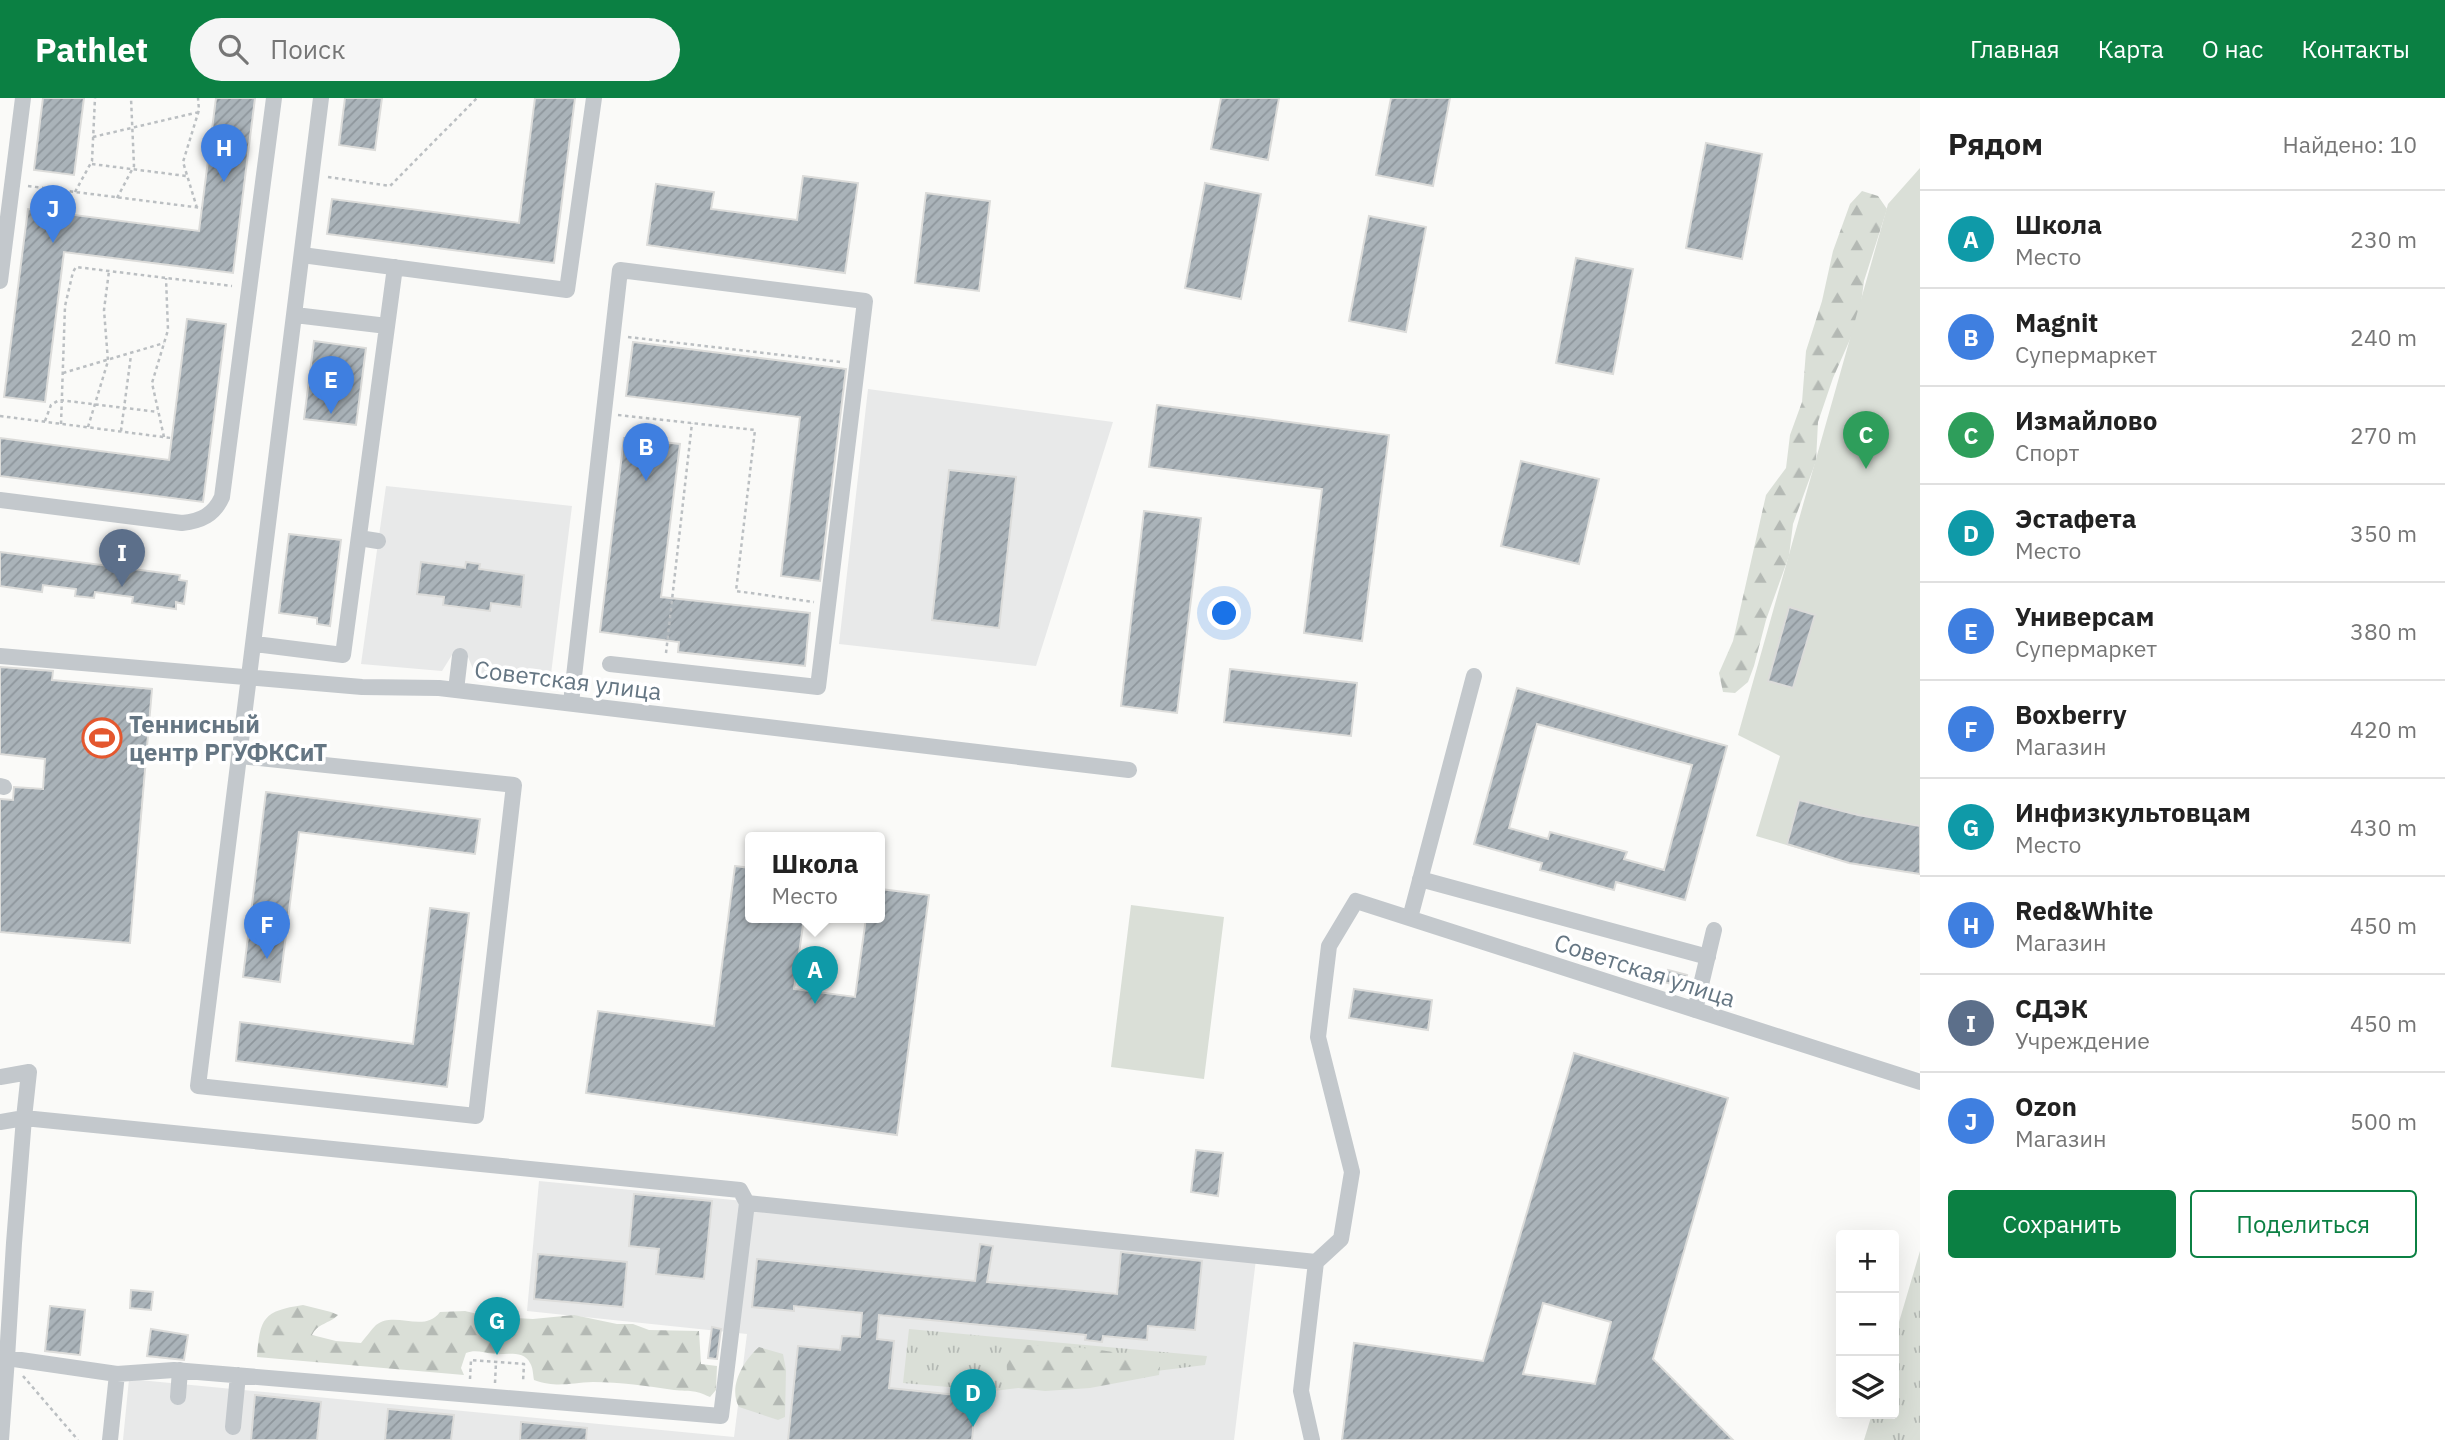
<!DOCTYPE html>
<html lang="ru">
<head>
<meta charset="utf-8">
<style>
	body { margin:0; font-family:"IBM Plex Sans",sans-serif; background:#f6f6f6; color:#222 }
	.controls { position:absolute; right:21px; bottom:21px; display:grid; overflow:hidden; border-radius:7px; box-shadow:0 7px 28px #0002 }
	.controls button { width:63px; height:63px; display:grid; place-items:center; padding:0; border:0; border-bottom:2px solid #e0e0e0; background:#fff; color:#222; font:35px sans-serif }
	.you { position:absolute; left:1225px; top:516px; width:24px; height:24px; margin:-18px; border:5px solid #fff; border-radius:50%; background:#1a73e8; box-shadow:0 0 0 10px #1a73e833 }
	.badge { display:grid; place-items:center; width:46px; height:46px; border-radius:50%; background:#0b8043; color:#fff; font-size:23px; font-weight:700 }
	.pin { position:absolute; translate:-50% -58px; filter:drop-shadow(0 2px 4px #0008) }
	.pin::after { content:''; position:absolute; top:37px; width:24px; height:21px; background:inherit; clip-path:polygon(0 0,100% 0,50% 100%) }
	.popup { position:absolute; left:745px; top:734px; width:140px; height:91px; box-sizing:border-box; display:grid; place-content:center; border-radius:7px; background:#fff; filter:drop-shadow(0 2px 5px #0005); font-size:23px; white-space:nowrap; color:#767676 }
	.popup b { font-size:26px; color:#222 }
	.popup::after { content:''; position:absolute; left:50%; top:100%; margin-left:-14px; border:14px solid transparent; border-top-color:#fff }
	.list { margin:0; padding:0; list-style:none }
	h2 { display:flex; justify-content:space-between; align-items:center; height:91px; margin:0; padding:0 28px; font-size:30px }
	h2 small { font-size:23px; font-weight:400; color:#767676 }
	.list li { display:grid; grid-template-columns:46px 1fr auto; gap:21px; align-items:center; box-sizing:border-box; height:98px; padding:0 28px; border-top:2px solid #e0e0e0 }
	.list b { display:block; font-size:26px; white-space:nowrap }
	.list p { margin:0; font-size:23px; white-space:nowrap; color:#767676 }
	.list em { font-size:23px; font-style:normal; color:#767676 }
	.actions { display:flex; gap:14px; padding:21px 28px }
	.actions a { flex:1; padding:16px 0; border:2px solid #0b8043; border-radius:7px; text-align:center; font-size:24px; color:#0b8043 }
	.actions .main { background:#0b8043; color:#fff }
	.icon { flex:none; width:38px; height:38px; fill:none; stroke:currentColor; stroke-width:2; stroke-linecap:round; stroke-linejoin:round }
	.map { position:relative; flex:none; width:1920px; height:1342px; overflow:hidden }
	header { display:flex; align-items:center; gap:42px; box-sizing:border-box; height:98px; padding:0 35px; background:#0b8043; color:#fff }
	header strong { font-size:33px }
	nav { display:flex; gap:38px; margin-inline-start:auto; font-size:24px }
	.search { width:490px; height:63px; background:#f6f6f6; display:flex; align-items:center; gap:18px; box-sizing:border-box; padding:0 24px; border-radius:38px; color:#767676; font-size:26px }
	main { display:flex }
	aside { flex:1; background:#fff }
	.map>svg:first-child { display:block }
</style>
</head>
<body>
<header>
<strong>Pathlet</strong>
<div class="search"><svg class="icon" aria-label="search" viewBox="0 0 24 24"><circle cx="10" cy="10" r="6"/><path d="M15 15l6 6"/></svg>Поиск</div>
<nav><a>Главная</a><a>Карта</a><a>О нас</a><a>Контакты</a></nav>
</header>
<main>
<div class="map">
<svg width="1920" height="1342" viewBox="0 0 1920 1342">
	<defs>
		<pattern id="grass-tufts" width="24" height="20" patternUnits="userSpaceOnUse" patternTransform="scale(1.75)"><rect width="24" height="20" fill="#dadfd7"/><path d="M3 7l-1-3M5 7V3M7 7l1-3M15 17l-1-3M17 17v-4M19 17l1-3" fill="none" stroke="#b4b9b4"/></pattern>
		<pattern id="forest-firs" width="22" height="20" patternUnits="userSpaceOnUse" patternTransform="scale(1.75)"><rect width="22" height="20" fill="#dadfd7"/><path d="M5 1l3.5 6h-7zM16 11l3.5 6h-7z" fill="#b4b9b4"/></pattern>
		<pattern id="building-hatch" width="6" height="6" patternUnits="userSpaceOnUse" patternTransform="scale(1.75)"><rect width="6" height="6" fill="#aab3b9"/><path d="M-1 1l2-2M0 6l6-6M5 7l2-2" fill="none" stroke="#8e969c"/></pattern>
	</defs>
	<rect width="100%" height="100%" fill="#fafaf8"/>
	<!-- built -->
	<path fill="#e8e9e9" d="M868,291l245,33 -77,244 -197,-22z
		M386,388l186,20 -22,176 -74,-6 -8,-19 -16,-2 -10,16 -81,-7z
		M539,1083l718,70 -23,189h-1111l6,-61 605,58 13,-103 -220,-23z"/>
	<!-- grass -->
	<path fill="url(#grass-tufts)" d="M1920,1153v189h-56l8,-26h22v-75z
		M909,1231l298,27 -2,9 -211,26 -91,-8z"/>
	<!-- forest -->
	<path fill="url(#forest-firs)" d="M1862,93l16,5 9,13 -23,72 -5,38 -26,59 -15,44 -2,39 -23,63 -4,32 -23,64 -12,46 -6,16 -13,11 -12,-1 -4,-19 14,-32 33,-146 20,-27 4,-33 12,-33 4,-51 16,-50 11,-50 17,-47z
		M303,1207l28,7 7,3c-9,9 -20,8 -26,20l24,6 25,2c5,-6 10,-13 15,-18 19,-15 48,9 64,-13l25,-1 17,4 7,6 9,2 5,6 13,-11 17,1 41,-4 43,9h16l16,6 50,1 2,33 16,2 -1,24 -6,7c-17,-8 -19,-5 -36,-7 -28,-4 -53,-8 -81,-8 -24,1 -36,6 -59,-2 -1,-5 -1,-13 -4,-17 -6,-13 -25,-8 -36,-9 -11,-1 -18,-5 -28,-1l-5,15 3,7 -207,-18c3,-39 6,-46 46,-52z
		M1018,1247c36,0 112,3 142,22l-1,8 -69,13 -45,3 -35,-4c-3,-13 -6,-27 1,-39z
		M759,1249l24,7 3,16 -1,47 -7,3 -39,-13c-11,-20 4,-46 20,-60z"/>
	<!-- pitch -->
	<path fill="#dadfd7" d="M1920,70v705h-4l-67,-10 -93,-27 24,-80 -42,-21 150,-531z
		M1131,807l93,12 -20,162 -93,-12z"/>
	<!-- building -->
	<path fill="url(#building-hatch)" stroke="#dcdcda" stroke-width="2" fill-rule="evenodd" d="M43,0h41l-10,77 -40,-5z
		M216,0h39l-22,175 -169,-21 -19,150 -41,-5 24,-188 171,22z
		M345,0h37l-7,52 -36,-5z
		M535,0h40l-21,165 -227,-29 5,-35 187,24z
		M1221,0h58l-11,62 -57,-11z
		M1391,0h59l-17,88 -57,-11z
		M1706,45l56,11 -20,105 -56,-11z
		M803,78l55,7 -13,90 -198,-28 9,-61 58,8 -3,17 86,11z
		M1205,85l56,11 -20,105 -56,-11z
		M926,95l64,8 -11,90 -64,-8z
		M1369,118l57,11 -20,105 -57,-11z
		M1576,160l57,11 -20,105 -57,-11z
		M187,221l39,5 -23,178 -203,-26v-38l169,22z
		M314,243l52,7 -10,77 -52,-6z
		M633,244l213,27 -26,212 -39,-5 19,-159 -174,-21z
		M1157,307l232,30 -27,206 -58,-8 18,-144 -173,-22z
		M624,340l56,6 -19,153 149,16 -5,53 -127,-14 1,-10 -79,-10z
		M1521,363l78,18 -20,85 -78,-18z
		M949,372l67,7 -17,151 -67,-8z
		M1144,413l57,7 -24,195 -56,-7z
		M289,436l52,6 -11,86 -13,-2v-6l-38,-5z
		M0,454l180,23 -1,5 8,1 -3,23 -8,-2v7l-44,-6 1,-6 -38,-5 -1,6 -19,-2 1,-7 -33,-4 -1,7 -42,-6z
		M421,464l44,6 1,-6 14,2 -1,5 45,6 -3,32 -30,-4 -1,8 -47,-6 1,-8 -27,-3z
		M1789,509l26,8 -22,73 -25,-7z
		M0,569l53,4 -1,9 100,9 -22,254 -130,-11v-133l13,1 1,-13 29,2 2,-30 -45,-5z
		M1230,571l127,14 -6,53 -127,-14z
		M1517,590l210,58 -42,154 -69,-18 -2,8 -74,-20 2,-7 -68,-19zM1537,626l155,41 -28,105 -40,-11 3,-7 -77,-20 -2,7 -39,-11z
		M266,694l214,27 -5,35 -176,-22 -19,150 -37,-5z
		M1799,702l59,15 62,11v48l-71,-11 -62,-19z
		M735,768l15,2v50h54l-10,71 61,8 11,-79h14v-29l49,6 -32,240 -311,-42 12,-82 116,15z
		M430,810l39,5 -22,174 -211,-26 4,-39 173,22z
		M1668,872l19,5 -3,12 -20,-5z
		M1354,891l78,11 -4,30 -79,-12z
		M1574,955l154,45 -75,261 80,81h-391l12,-97 129,18zM1543,1205l68,19 -16,62 -72,-10z
		M1196,1052l27,3 -5,43 -27,-4z
		M634,1096l78,7 -8,78 -48,-5 3,-25 -30,-3z
		M980,1146l13,2 -6,36 130,12 4,-42 81,9 -7,69 -47,-4 -1,14 -44,-4 -1,6 -17,-2 1,-5 -207,-20 -2,24 17,2 -5,47 87,9 -4,43h-184l10,-94 42,4 2,-14 18,1 2,-24 -68,-7v5l-42,-4 5,-48 218,22z
		M538,1156l89,8 -4,45 -89,-8z
		M131,1192l22,2 -2,18 -21,-2z
		M50,1208l35,4 -5,45 -35,-4z
		M712,1229l9,2 -4,30 -9,-1z
		M151,1231l37,6 -4,25 -37,-4z
		M255,1297l66,7 -4,38h-66z
		M388,1311l66,6 -3,25h-66z
		M521,1324l66,6 -1,12h-66z"/>
	<g fill="none" stroke-linecap="round" stroke-linejoin="round">
		<!-- path -->
		<path stroke="#bbbfc2" stroke-width="2.5" stroke-dasharray="3.5 3.5" stroke-linecap="butt" d="M93,39l106,-25
			M92,66l94,12
			M328,79l62,9 87,-88
			M28,88l174,22
			M75,94l17,-31 3,-63
			M117,100l17,-32 -3,-68
			M197,110l-14,-46 16,-52 -1,-12
			M628,239l213,25
			M63,275l101,-30
			M618,317l137,15 -19,161 78,11
			M0,318l171,22
			M45,323l6,-16 8,-5 99,12
			M61,326l4,-118 8,-34 3,-5 156,19
			M88,329l20,-66 -4,-51 5,-39
			M121,333l10,-76
			M164,339l-12,-54 16,-53 -2,-52
			M666,555l26,-230
			M23,1278l55,64
			M470,1281l1,-19 53,4 -1,18
			M495,1285l1,-21"/>
		<!-- minor -->
		<path stroke="#c3c8cc" stroke-width="16" d="M302,157l265,35 27,-192
			M0,183l23,-183
			M295,217l92,11
			M0,402l182,23c19,-2 32,-8 40,-26l52,-399
			M359,440l19,3
			M255,546l88,11 52,-388
			M0,558l362,31 77,1 690,82
			M456,592l4,-34
			M571,605l49,-433 245,31 -47,386 -208,-23
			M240,658l274,29 -38,331 -278,-30 123,-988
			M0,688l4,1
			M1420,781l288,78
			M1410,820l64,-242
			M1695,912l19,-80
			M0,979l29,-5 -5,46 716,72 7,13
			M0,1024l24,-4 -10,125 -7,115 110,16 -7,66
			M1316,1164l25,-23 11,-67 -34,-135 11,-91 27,-45 564,181
			M0,1259l7,1 -6,82
			M117,1276l57,-4 547,46 26,-213 569,59 -15,129 11,49
			M178,1299l2,-27
			M233,1329l5,-52"/>
	</g>
	<!-- icons -->
	<defs>
		<g id="stadium-ring" transform="scale(2.0125)"><circle r="9.5" fill="#fff" stroke="#e4572e" stroke-width="1.5"/><path d="M0-5a6.5 5 0 1 0 0 10a6.5 5 0 1 0 0-10ZM-3.5-1.8h7v3.6h-7Z" fill="#e4572e"/></g>
	</defs>
	<g fill-rule="evenodd">
		<use href="#stadium-ring" x="102" y="640"/>
	</g>
	<g text-anchor="middle" dominant-baseline="central" stroke-width="7" stroke-linejoin="round" paint-order="stroke">
		<!-- street labels -->
		<g font-size="24" fill="#657683" stroke="#fff">
			<text transform="translate(568 582) rotate(7)">Советская улица</text>
			<text transform="translate(1645 872) rotate(18)">Советская улица</text>
		</g>
		<!-- poi labels -->
		<g font-size="24" font-weight="bold" fill="#657683" stroke="#fff" text-anchor="start">
			<text x="129" y="626">Теннисный<tspan x="129" dy="28">центр РГУФКСиТ</tspan></text>
		</g>
	</g>
</svg>
<div class="controls">
<button>+</button>
<button>−</button>
<button><svg class="icon" aria-label="layers" viewBox="0 0 24 24"><path d="M12 4l9 5-9 5-9-5zM3 14l9 5 9-5"/></svg></button>
</div>
<div class="you"></div>
<div class="pin badge" style="left:815px;top:906px;background:#0f9aa8">A</div>
<div class="popup"><b>Школа</b>Место</div>
<div class="pin badge" style="left:646px;top:383px;background:#3f7fe0">B</div>
<div class="pin badge" style="left:1866px;top:371px;background:#2e9e5b">C</div>
<div class="pin badge" style="left:973px;top:1329px;background:#0f9aa8">D</div>
<div class="pin badge" style="left:331px;top:316px;background:#3f7fe0">E</div>
<div class="pin badge" style="left:267px;top:861px;background:#3f7fe0">F</div>
<div class="pin badge" style="left:497px;top:1257px;background:#0f9aa8">G</div>
<div class="pin badge" style="left:224px;top:84px;background:#3f7fe0">H</div>
<div class="pin badge" style="left:122px;top:489px;background:#5c6f8a">I</div>
<div class="pin badge" style="left:53px;top:145px;background:#3f7fe0">J</div>
</div>
<aside>
<h2>Рядом<small>Найдено: 10</small></h2>
<ul class="list">
<li><span class="badge" style="background:#0f9aa8">A</span><div><b>Школа</b><p>Место</p></div><em>230 m</em></li>
<li><span class="badge" style="background:#3f7fe0">B</span><div><b>Magnit</b><p>Супермаркет</p></div><em>240 m</em></li>
<li><span class="badge" style="background:#2e9e5b">C</span><div><b>Измайлово</b><p>Спорт</p></div><em>270 m</em></li>
<li><span class="badge" style="background:#0f9aa8">D</span><div><b>Эстафета</b><p>Место</p></div><em>350 m</em></li>
<li><span class="badge" style="background:#3f7fe0">E</span><div><b>Универсам</b><p>Супермаркет</p></div><em>380 m</em></li>
<li><span class="badge" style="background:#3f7fe0">F</span><div><b>Boxberry</b><p>Магазин</p></div><em>420 m</em></li>
<li><span class="badge" style="background:#0f9aa8">G</span><div><b>Инфизкультовцам</b><p>Место</p></div><em>430 m</em></li>
<li><span class="badge" style="background:#3f7fe0">H</span><div><b>Red&amp;White</b><p>Магазин</p></div><em>450 m</em></li>
<li><span class="badge" style="background:#5c6f8a">I</span><div><b>СДЭК</b><p>Учреждение</p></div><em>450 m</em></li>
<li><span class="badge" style="background:#3f7fe0">J</span><div><b>Ozon</b><p>Магазин</p></div><em>500 m</em></li>
</ul>
<div class="actions"><a class="main">Сохранить</a><a>Поделиться</a></div>
</aside>
</main>
</body>
</html>
